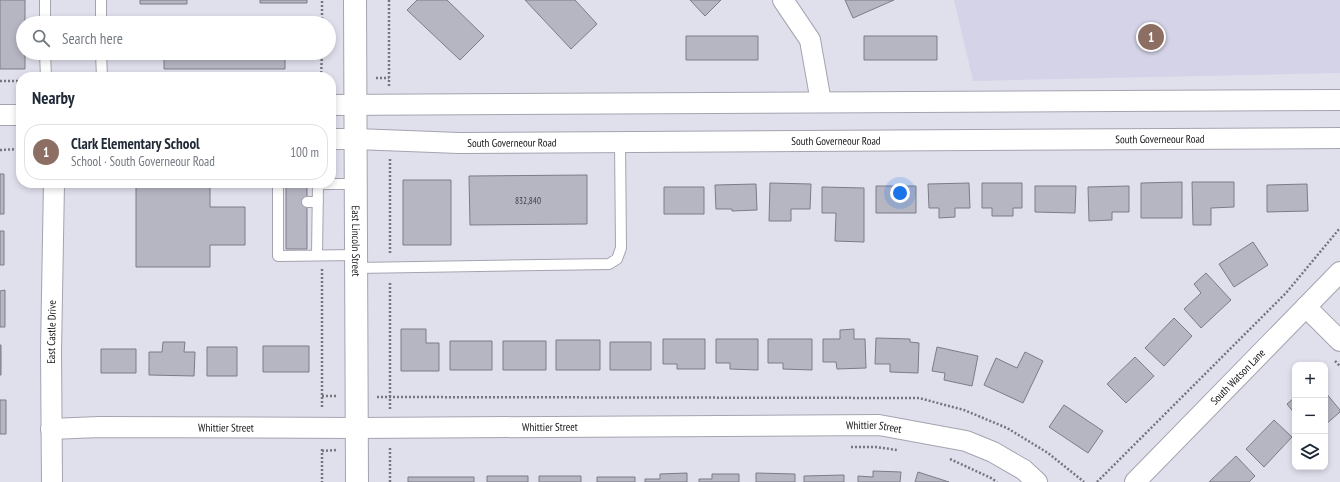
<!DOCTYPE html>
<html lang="en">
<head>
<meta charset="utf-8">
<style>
	body { margin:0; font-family:"PT Sans Narrow",sans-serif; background:#f6f6f7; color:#1f2937 }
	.controls { position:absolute; right:12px; bottom:12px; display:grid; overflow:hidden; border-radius:8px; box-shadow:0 2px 6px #0003 }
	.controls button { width:36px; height:36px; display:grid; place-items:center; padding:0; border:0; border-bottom:1px solid #e0e1e3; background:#fff; color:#1f2937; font:20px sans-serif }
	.you { position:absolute; left:900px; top:193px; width:14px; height:14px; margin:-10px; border:3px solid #fff; border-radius:50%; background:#1a73e8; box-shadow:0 0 0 6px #1a73e833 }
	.badge { display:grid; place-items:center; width:26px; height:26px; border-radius:50%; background:#0f766e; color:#fff; font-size:13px; font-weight:700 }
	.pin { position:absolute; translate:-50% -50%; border:2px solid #fff; box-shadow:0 1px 4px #0006 }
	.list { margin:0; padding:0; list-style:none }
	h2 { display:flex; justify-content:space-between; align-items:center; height:52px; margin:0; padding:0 16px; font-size:17px }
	h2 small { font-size:13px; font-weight:400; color:#747a83 }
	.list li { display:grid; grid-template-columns:26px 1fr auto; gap:12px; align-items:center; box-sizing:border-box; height:56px; margin:0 8px 8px; padding:0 8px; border:1px solid #e0e1e3; border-radius:16px }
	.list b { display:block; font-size:15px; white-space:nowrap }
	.list p { margin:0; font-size:13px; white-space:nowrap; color:#747a83 }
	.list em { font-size:13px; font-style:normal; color:#747a83 }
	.icon { flex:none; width:22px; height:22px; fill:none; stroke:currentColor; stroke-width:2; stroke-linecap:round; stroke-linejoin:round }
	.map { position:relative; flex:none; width:1340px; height:482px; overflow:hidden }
	.search { position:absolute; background:#fff; box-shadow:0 2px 6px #0003; left:16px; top:16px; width:320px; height:44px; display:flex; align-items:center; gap:10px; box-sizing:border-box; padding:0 14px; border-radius:22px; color:#747a83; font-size:15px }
	.panel { position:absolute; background:#fff; box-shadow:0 2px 6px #0003; left:16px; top:72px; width:320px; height:116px; border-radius:16px }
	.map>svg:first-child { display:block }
</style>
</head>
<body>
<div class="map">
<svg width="1340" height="482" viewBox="0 0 1340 482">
	<rect width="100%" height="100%" fill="#e0e0ed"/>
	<!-- built -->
	<path fill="#d4d3e8" d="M954,0h386v73l-367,8z"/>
	<!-- building -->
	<path fill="#b6b6c3" stroke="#7c7c88" d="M0,0h25v23h-2v30h2v16h-25z
		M140,0h47v4h-47z
		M260,0h47v3h-47z
		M417,0h30l37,36 -24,24 -53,-50z
		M525,0h50l22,24 -26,25z
		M690,0h31l-16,16z
		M845,0h49l-41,18z
		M164,21h121v2h-121z
		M686,36h72v24h-72z
		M864,36h73v24h-73z
		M164,53h121v16h-121z
		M0,174h4v40h-4z
		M587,175v49l-117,1 -1,-49z
		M403,180h48v65h-48z
		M1182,182v36h-41v-35z
		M1192,182h42v25l-23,1v17h-18z
		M171,183h21v4h18v20h35v38h-35v22h-74v-80h35z
		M286,183h21v66h-21z
		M770,183l41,1 -1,25h-19v12h-22z
		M969,183l1,25h-15v9l-16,1v-10h-10l-1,-24z
		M982,183h40v25h-9v8h-21v-8h-10z
		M756,184l1,26 -25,1v-2h-16l-1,-24z
		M1307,184l1,27 -41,1v-27z
		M876,186h40v27h-40z
		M1035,186h41l-1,27 -40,-1z
		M1129,186v26h-17v8l-23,1 -1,-34z
		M664,187h40v27h-40z
		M822,187l42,1v54l-29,-1 1,-28h-14z
		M0,231h4v34h-4z
		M1253,242l15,23 -34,22 -15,-23z
		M1206,273l25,27 -30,28 -17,-19 17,-16 -7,-9z
		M5,290v37h-5v-36z
		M1174,318l18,18 -28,30 -19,-18z
		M401,329h25v14h13v28h-38z
		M854,329v10h11l1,29 -29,1 -1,-7h-13v-23h17v-9z
		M876,338l34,1v3l9,1 -1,30 -28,-1v-8h-15z
		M663,339h42v30h-28v-5h-14z
		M716,339h42v31l-28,-1v-6h-14z
		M768,339h44v31l-29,-1v-6h-15z
		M556,340h44v30h-44z
		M450,341h42v29h-42z
		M503,341h43v29h-43z
		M163,342h22l-1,10h11l-1,24 -45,-1v-23h13z
		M610,342h41v28h-41z
		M0,345h1v30h-1z
		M263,346h46v26h-46z
		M207,347h30v29h-30z
		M937,347l41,9 -6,30 -28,-6 1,-7 -13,-2z
		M101,349h35v24h-35z
		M1025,352l18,9 -20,42 -39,-18 12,-27 21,10z
		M1135,357l19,19 -28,27 -19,-19z
		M1325,392l15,18v2l-15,13z
		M1295,397v17l-8,-10z
		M0,400h6v34h-6z
		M1064,405l39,26 -15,22 -39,-26z
		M1274,420l18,17 -28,30 -18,-18z
		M1236,456l19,20 -6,6h-40z
		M873,471l28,1 -1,10h-42v-6l15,1z
		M918,472l31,10h-34z
		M687,473v9h-42v-3h15v-5z
		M756,473l39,1v8h-39z
		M712,474h27v8h-40v-3h13z
		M844,475v7h-40v-6z
		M487,476h41v6h-41z
		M539,476h42v6h-42z
		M408,477h66v5h-66z
		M597,477h38v5h-38z"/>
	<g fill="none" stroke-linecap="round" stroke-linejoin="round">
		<!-- service casing -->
		<g stroke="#a4a4b1" stroke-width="12">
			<path id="service" d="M45,0v23
				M101,0v23
				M45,53l1,24
				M101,53l1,24
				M278,183v73l78,-1
				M317,183l1,1h38
				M307,202h11
				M317,255l1,-71
				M356,268l253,-4 8,-5 4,-11 -1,-105"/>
		</g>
		<!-- minor casing -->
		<g stroke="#a4a4b1" stroke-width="22">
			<g id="minor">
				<path d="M783,0l27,40 11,62"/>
				<path d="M331,105l1009,-5"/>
				<path d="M0,115h16l5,-1"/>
				<path id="s1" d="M331,139h25l103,4 881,-5"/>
				<path d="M1306,307l34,34"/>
				<path id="s2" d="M51,429l48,-2 258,1 522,-3 87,16 27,11 31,18 13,12"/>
				<path id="s3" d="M52,482l-1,-131 3,-168"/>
				<path id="s4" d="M1135,482l205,-210"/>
			</g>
		</g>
		<!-- tertiary casing -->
		<g stroke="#a4a4b1" stroke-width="24">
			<g id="tertiary">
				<path id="s5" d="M355,0l2,482"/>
			</g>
		</g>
		<!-- path -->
		<path stroke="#75757e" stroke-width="2.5" stroke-dasharray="2 2" stroke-linecap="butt" d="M389,0v86
			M322,23v-23
			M321,77l1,-24
			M376,78h13
			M0,81h21
			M0,150l21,-1
			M390,159v95
			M322,269v139
			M390,283v127
			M1335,361l5,5
			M322,396h14
			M377,397l542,1 45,12 43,18 41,25 36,29
			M851,447h25l21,3
			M322,449v33
			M322,451l14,-1
			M950,459l41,19 6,4
			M390,482v-35
			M1097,482l189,-189 54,-65"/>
		<!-- service -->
		<use href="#service" stroke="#fff" stroke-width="10"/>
		<!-- minor -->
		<use href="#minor" stroke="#fff" stroke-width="20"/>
		<!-- tertiary -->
		<use href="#tertiary" stroke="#fff" stroke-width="22"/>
	</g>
	<g text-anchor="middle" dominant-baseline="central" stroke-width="3" stroke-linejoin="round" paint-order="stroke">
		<!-- number labels -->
		<g font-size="9" fill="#3c3c43">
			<text x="528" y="200">832,840</text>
		</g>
		<!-- street labels -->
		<g font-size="11" fill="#141418" stroke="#fff">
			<text stroke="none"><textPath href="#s1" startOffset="829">South Governeour Road</textPath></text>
			<text stroke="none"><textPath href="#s1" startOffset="505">South Governeour Road</textPath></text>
			<text stroke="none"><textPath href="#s1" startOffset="181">South Governeour Road</textPath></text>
			<text stroke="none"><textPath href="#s5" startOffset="241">East Lincoln Street</textPath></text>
			<text stroke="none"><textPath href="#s3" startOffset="150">East Castle Drive</textPath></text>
			<text stroke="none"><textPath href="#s4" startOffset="147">South Watson Lane</textPath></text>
			<text stroke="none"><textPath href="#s2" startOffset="175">Whittier Street</textPath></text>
			<text stroke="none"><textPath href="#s2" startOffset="499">Whittier Street</textPath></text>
			<text stroke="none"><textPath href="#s2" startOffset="823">Whittier Street</textPath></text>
		</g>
	</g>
</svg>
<div class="controls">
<button>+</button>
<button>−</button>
<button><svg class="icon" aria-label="layers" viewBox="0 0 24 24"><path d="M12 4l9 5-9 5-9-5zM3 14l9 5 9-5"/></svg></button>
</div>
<div class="you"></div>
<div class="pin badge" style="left:1151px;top:37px;background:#8d6e63">1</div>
<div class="search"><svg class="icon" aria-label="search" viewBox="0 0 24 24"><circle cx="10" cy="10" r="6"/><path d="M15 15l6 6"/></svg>Search here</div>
<section class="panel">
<h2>Nearby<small></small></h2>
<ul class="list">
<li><span class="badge" style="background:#8d6e63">1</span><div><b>Clark Elementary School</b><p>School · South Governeour Road</p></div><em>100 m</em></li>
</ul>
</section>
</div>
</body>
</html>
